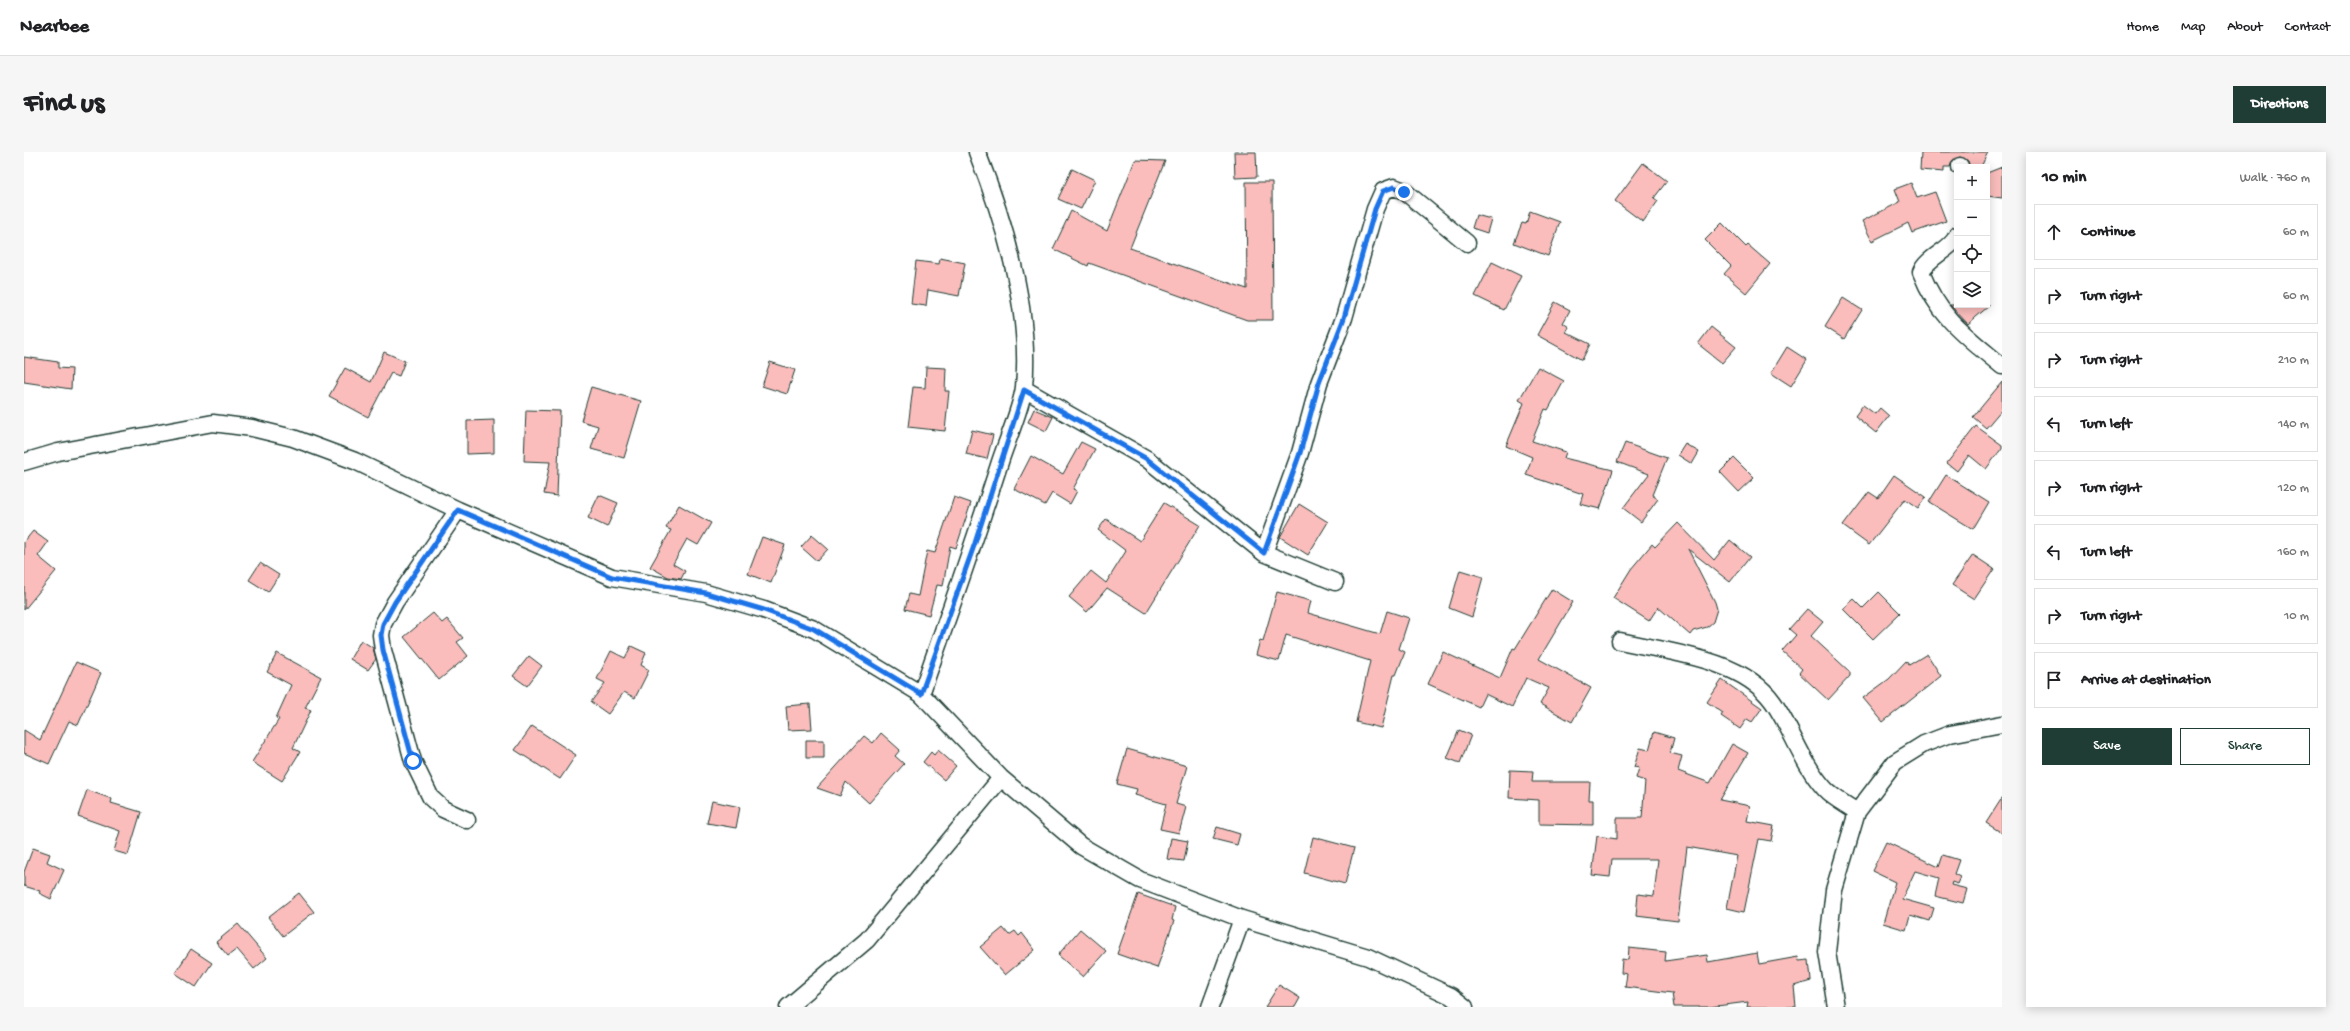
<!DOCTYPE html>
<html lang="en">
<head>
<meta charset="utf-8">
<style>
	body { margin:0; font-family:"Gochi Hand",sans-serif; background:#f6f6f6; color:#202124 }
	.controls { position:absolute; right:12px; top:12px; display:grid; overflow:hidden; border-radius:0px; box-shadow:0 2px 10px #0003 }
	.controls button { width:36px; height:36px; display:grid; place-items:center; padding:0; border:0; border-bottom:1px solid #e0e0e0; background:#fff; color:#202124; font:20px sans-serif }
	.stop { position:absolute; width:12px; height:12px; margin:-9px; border:3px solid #1a73e8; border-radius:50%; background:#fff }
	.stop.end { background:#1a73e8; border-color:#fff; box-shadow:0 1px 4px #0008 }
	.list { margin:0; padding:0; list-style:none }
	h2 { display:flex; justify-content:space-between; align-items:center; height:52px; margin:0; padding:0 16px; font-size:17px }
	h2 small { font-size:13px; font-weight:400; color:#757577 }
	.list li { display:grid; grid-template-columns:26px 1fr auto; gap:12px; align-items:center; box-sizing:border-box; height:56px; margin:0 8px 8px; padding:0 8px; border:1px solid #e0e0e0; border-radius:0px }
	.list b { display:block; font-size:15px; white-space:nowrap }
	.list em { font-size:13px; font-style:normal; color:#757577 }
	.actions { display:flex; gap:8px; padding:12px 16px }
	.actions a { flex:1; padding:9px 0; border:1px solid #1f3d34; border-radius:0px; text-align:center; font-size:14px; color:#1f3d34 }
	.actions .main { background:#1f3d34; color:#fff }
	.icon { flex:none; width:22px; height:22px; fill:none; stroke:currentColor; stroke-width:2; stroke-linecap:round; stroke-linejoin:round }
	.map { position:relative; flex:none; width:1978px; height:855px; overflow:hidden; border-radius:0px }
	header { display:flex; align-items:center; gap:24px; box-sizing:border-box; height:56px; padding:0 20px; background:#fff; border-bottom:1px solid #e0e0e0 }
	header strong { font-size:19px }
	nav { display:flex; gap:22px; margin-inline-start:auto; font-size:14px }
	.intro { display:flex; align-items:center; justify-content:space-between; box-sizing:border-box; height:96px; padding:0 24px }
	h1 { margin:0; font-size:28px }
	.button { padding:10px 18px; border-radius:0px; background:#1f3d34; color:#fff; font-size:14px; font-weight:700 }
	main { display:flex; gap:24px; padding:0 24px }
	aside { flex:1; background:#fff; border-radius:0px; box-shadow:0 2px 10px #0003 }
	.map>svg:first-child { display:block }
</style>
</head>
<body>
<header>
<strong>Nearbee</strong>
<nav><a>Home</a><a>Map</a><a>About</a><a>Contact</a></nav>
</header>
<div class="intro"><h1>Find us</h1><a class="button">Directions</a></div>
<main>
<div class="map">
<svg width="1978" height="855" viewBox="0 0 1978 855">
	<rect width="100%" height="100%" fill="#fff"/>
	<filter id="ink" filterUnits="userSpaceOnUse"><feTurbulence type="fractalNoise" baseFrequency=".025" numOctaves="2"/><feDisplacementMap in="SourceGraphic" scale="8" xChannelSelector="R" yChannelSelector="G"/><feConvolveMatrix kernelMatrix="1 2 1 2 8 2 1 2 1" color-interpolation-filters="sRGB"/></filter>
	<g filter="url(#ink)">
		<!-- building -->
		<path fill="#fabdbc" stroke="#1f3d34" d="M1210,0h22l1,25 -22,1z
			M1897,0h67l-7,15h-11l-2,-6 -8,-4 -8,4 -2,6h-6v5l-24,-2z
			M1111,8l30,1 -35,87 117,41 -1,-107h26l1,138h-26l-158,-57 -1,3 -35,-17 18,-38 36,20z
			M1619,11l24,18 -13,17 4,3 -15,21 -28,-21z
			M1978,15v31l-15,-2v-23z
			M1048,17l23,11 -14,29 -23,-10z
			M1887,31l6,15 18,-6 11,29 -34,12 -4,-10 -36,18 -10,-20 38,-19 -5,-13z
			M1506,59l30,11 -12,34 -34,-13 8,-20 4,1z
			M1452,63l15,4 -4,14 -15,-5z
			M1698,71l24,24 2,-2 22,19 -24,29 -22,-19 7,-8 -26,-26z
			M916,106l25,5 -6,33 -31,-6 -2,16 -15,-2 5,-43 23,3z
			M1468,110l29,14 -17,34 -29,-14z
			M1819,146l19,12 -18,29 -19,-12z
			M1531,150l15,8 -7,13 6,4 -3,5 24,12 -8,16 -45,-25z
			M1926,153h40l-22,19z
			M1687,175l25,20 -14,16 -24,-19z
			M1763,195l20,13 -16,26 -20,-13z
			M360,200l21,9 -6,15 -8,-3 -23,44 -39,-21 16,-28 26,14z
			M0,205l34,5v6l14,1 -1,20 -47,-7z
			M746,210l25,8 -8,24 -25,-8z
			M902,215l20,1 -1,23h4l-4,40 -37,-4 5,-40 12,1z
			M1514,215l26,14 -16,29 -3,-1 -13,32 34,11 -2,6 49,12 -13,39 -20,-5 3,-10 -57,-19 6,-18 -26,-11 18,-43 -5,-3z
			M1978,230v27l-16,19 -13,-11z
			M567,235l50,14 -17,57 -33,-9 7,-23 -17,-5z
			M1839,253l12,9 5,-6 9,8 -13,17 -21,-17z
			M1010,257l19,8 -7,14 -18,-9z
			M502,258l34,1 -3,85 -13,-2 6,-32 -26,-1z
			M470,268v33l-27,1v-33z
			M1952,274l26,19v3l-16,21 -17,-14 -12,16 -10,-8z
			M948,278l21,5 -6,24 -21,-5z
			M1057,290l14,7 -22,40 4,2 -7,13 -18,-11 -7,12 -31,-16 17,-33 32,18z
			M1601,291l42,15 -15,37 6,4 -17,23 -18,-14 26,-34 -32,-12z
			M1661,292l14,8 -7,12 -14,-9z
			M1710,306l20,20 -15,14 -19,-20z
			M1870,323l32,22 -8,11 -13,-9 -36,46 -26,-19 26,-34 9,6z
			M1922,323l43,27 -16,27 -44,-27z
			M575,343l19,8 -11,24 -19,-9z
			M930,345l17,6 -15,45 -6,-2 -7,40 -6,-1 -8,30 -24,-6 4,-15 9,2 9,-45 8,2z
			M1140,351l36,22 -54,88 -39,-25 -20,24 -18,-15 22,-26 15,12 20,-32 -28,-21 8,-11 34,22z
			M1275,352l29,18 -20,33 -28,-18z
			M655,353l32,18 -13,22 -11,-6 -14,25 12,7 -4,8 -13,-2 -18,-10 21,-37 -5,-2z
			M1654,371l36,37 16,-20 20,17 -20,25 -42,-33 27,53 2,7 -4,13 -6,5 -14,4 -3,4 -32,-28 -9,14 -36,-23 18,-29 21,-25 3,3z
			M9,379l15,11 -10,14 18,15 -32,39v-68z
			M788,383l16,14 -11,12 -16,-14z
			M738,385l23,8 -14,38 -23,-9z
			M1949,403l21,14 -20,30 -22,-14z
			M236,411l19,12 -11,17 -19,-12z
			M1436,418l23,7 -11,40 -23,-9z
			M1528,437l21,13 -34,57 52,29 -19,34 -32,-18 9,-16 -23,-10 -14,29 -27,-13 -6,13 -51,-23 15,-32 57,26 13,-30 2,1z
			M1253,440l34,9 -3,12 72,21 7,-23 22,7 -10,31 6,3 -9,23h-2l-13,53 -25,-6 14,-61 -84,-26 -7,26 -23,-6 4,-15 3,1z
			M1855,440l21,21 -27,26 -30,-30 11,-10 9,9z
			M1783,457l16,13 -12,14 39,36v4l-22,24 -29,-27 3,-4 -20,-18 14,-16 -7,-6z
			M409,461l9,10 5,-4 16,19 -6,4 11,14 -29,24 -35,-43z
			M337,488l12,8 3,11 -8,11 -18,-11z
			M607,494l15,7 -5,12 8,5 -14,28 -11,-6 -16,22 -17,-12 14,-19 -8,-4 14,-28 14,7z
			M253,501l44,24 -16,31 6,2 -18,38 7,4 -18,29 -30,-19 27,-43 -3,-1 15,-33 -24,-13z
			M1903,502l14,22 -58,46 -20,-24 26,-19 17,-18 3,4z
			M505,504l13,10 -15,20 -14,-10z
			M52,510l25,11 -23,52 -9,-4 -20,43 -25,-11v-23l16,10z
			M1698,528l40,28 -10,14 -5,-3 -7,10 -19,-13 2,-3 -16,-11z
			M786,552l2,25 -24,1 -2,-24z
			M508,574l44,29 -16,24 -45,-29z
			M1435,578l12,5 -11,28 -13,-5z
			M1630,580l20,6 -4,15 12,3 -4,15 32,12 22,-39 16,9 -28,47 30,6 -3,15 27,5 -3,15 -12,-2 -15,73 -17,-4 10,-52 -50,-9 -9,74 -42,-5 2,-22 16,2 4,-37h-46l-2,18 -18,-2 5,-39 20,3v-21h25l3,-37 -9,-3 3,-10 -5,-1 6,-19 9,2z
			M857,581l19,17 -5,6 9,8 -35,39 -23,-21 -6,14 -23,-8 47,-52 9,7z
			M782,588h18v18h-18z
			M1103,597l60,17 -11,38 10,3 -7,26 -19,-4 6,-25 -31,-9 2,-6 -20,-5z
			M914,598l18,16 -12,14 -21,-18 8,-10 3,3z
			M1486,618l23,1 -1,11h58l-1,18h4v25l-54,-1v-24l-30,-2z
			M63,638l25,9 -1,4 30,9 -13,43 -14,-4 6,-20 -42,-15z
			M1978,646v35l-16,-10z
			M688,649l28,6 -4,21 -29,-5z
			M1193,675l23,7 -3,11 -24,-6z
			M1289,685l41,11 -9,36 -41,-11z
			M1147,686l17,3 -4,20 -17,-2z
			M1862,690l53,25 4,-12 16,5 -5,14 6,3 -3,7 -5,-2 -1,3 16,4 -4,14 -28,-7 4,-18 -24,-7 -13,28 32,9 -4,13 -20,-6 -4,15 -23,-7 12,-41 -23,-11z
			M9,696l17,6 -3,8 17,8 -13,29 -12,-6 1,-2 -16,-5v-14z
			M275,741l15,19 -31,24 -15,-19z
			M1114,742l37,13 -3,13 2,1 -17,47 -40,-14z
			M214,772l29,34 -13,11 -17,-20 -9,7 -12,-14z
			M979,776l6,7 6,-4 4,5 3,-3 13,17 -30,25 -25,-28z
			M1056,777l26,22 -23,26 -25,-22z
			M1605,796l37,4 -1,9 42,-6 1,7 49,-9 2,11 39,-7 1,4 10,-1 2,21 -17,5 2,21h-49l1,-5 -39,5h-35l-2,-14 -47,-6 2,-13 -6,-1 1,-14 6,1z
			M167,797l21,14 -16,24 -21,-14z
			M1255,833l21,13 -5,9h-30z"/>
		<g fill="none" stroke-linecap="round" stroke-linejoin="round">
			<!-- street casing -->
			<g stroke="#1f3d34" stroke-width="19">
				<path id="street" d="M1936,15v-1
					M1933,83c-4,14 -29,21 -36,37 18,46 45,64 81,94
					M1000,237l123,70 117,94 71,29
					M0,310l34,-10 155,-29 39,5 41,10 62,23 103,49 154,67 94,16 58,17 50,19 107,65 80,84 80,68 59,34 102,39 126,38 83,39 14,11
					M434,358l-63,92 -12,22 -2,11 2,15 30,111 18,37 12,11 24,11
					M1240,401l36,-100 19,-70 25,-65 31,-109 8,-18 11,-4 10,4 63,52
					M1596,489c48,11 123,18 153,61 19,27 29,62 52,87 8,9 22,16 32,23
					M897,542c27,-77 54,-154 79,-232 6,-19 22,-56 24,-75 7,-76 -19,-164 -47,-235
					M764,855l79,-67 134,-162
					M1186,855l32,-88
					M1812,855l-9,-55 7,-62 23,-78 38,-50 29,-18 26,-10 52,-10"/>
			</g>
			<!-- street -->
			<use href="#street" stroke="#fff" stroke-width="16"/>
		</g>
	</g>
	<g fill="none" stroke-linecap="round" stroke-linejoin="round" filter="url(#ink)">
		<!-- route -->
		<path stroke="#1a73e8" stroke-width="5" d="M389,609l-30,-111 -2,-15 2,-11 12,-22 63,-92 154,67 94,16 58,17 50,19 107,65 54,-151 49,-153 123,69 117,94 36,-100 19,-70 25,-65 31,-109 8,-18 11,-4 10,5"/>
	</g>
</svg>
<div class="controls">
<button>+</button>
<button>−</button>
<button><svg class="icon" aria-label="locate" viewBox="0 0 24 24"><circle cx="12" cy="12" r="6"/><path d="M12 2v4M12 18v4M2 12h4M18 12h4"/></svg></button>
<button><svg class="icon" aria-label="layers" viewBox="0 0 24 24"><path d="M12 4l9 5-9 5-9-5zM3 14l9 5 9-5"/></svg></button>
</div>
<div class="stop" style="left:389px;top:609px"></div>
<div class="stop end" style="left:1380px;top:40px"></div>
</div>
<aside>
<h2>10 min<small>Walk · 760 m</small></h2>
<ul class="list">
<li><svg class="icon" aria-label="ahead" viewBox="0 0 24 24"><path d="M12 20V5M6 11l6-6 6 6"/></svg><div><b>Continue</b></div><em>60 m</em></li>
<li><svg class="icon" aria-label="right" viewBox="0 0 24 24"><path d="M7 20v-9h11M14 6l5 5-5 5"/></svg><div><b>Turn right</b></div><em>60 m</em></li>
<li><svg class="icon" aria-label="right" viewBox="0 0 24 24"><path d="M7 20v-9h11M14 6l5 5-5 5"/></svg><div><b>Turn right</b></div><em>210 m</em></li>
<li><svg class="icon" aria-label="left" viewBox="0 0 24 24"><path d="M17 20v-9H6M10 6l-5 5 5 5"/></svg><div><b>Turn left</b></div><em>140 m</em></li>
<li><svg class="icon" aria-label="right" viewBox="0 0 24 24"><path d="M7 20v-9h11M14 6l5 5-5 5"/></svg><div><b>Turn right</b></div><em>120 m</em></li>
<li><svg class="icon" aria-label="left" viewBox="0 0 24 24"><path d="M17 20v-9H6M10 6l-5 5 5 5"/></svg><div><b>Turn left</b></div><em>160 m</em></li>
<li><svg class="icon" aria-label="right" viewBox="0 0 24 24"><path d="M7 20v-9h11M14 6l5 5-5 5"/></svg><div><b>Turn right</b></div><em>10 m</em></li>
<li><svg class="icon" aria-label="arrive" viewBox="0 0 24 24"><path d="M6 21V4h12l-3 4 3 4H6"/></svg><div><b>Arrive at destination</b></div></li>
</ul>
<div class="actions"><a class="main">Save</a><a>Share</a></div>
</aside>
</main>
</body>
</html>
